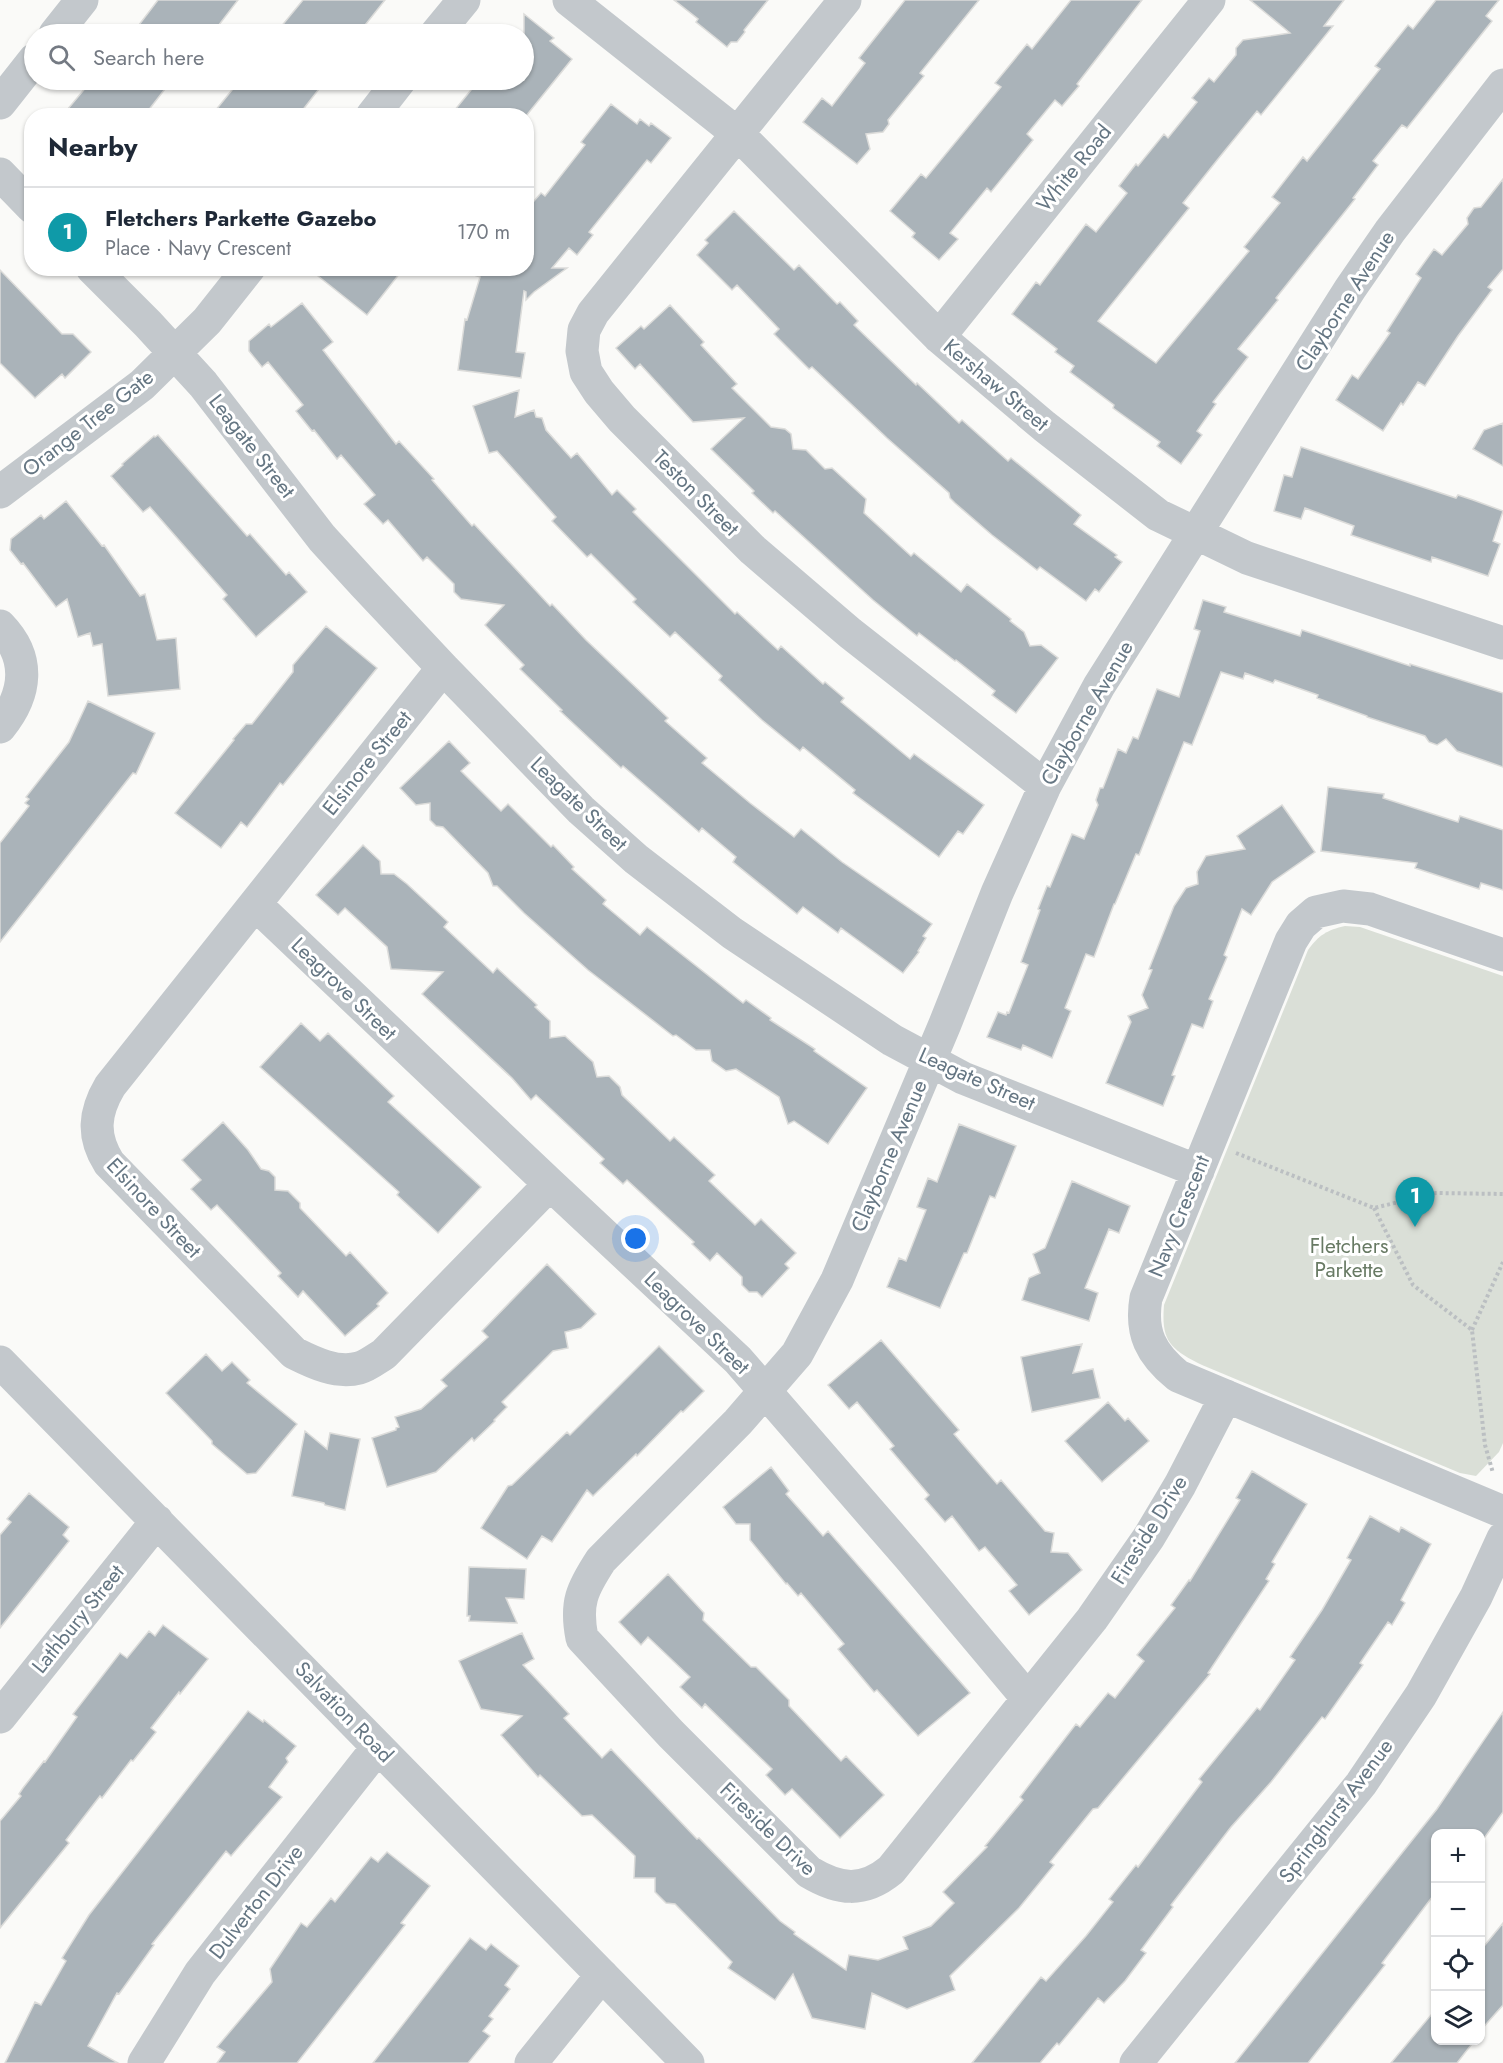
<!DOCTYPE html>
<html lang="en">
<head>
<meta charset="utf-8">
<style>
	body { margin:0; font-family:Jost,sans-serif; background:#f6f6f7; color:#1f2937 }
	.controls { position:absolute; right:18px; bottom:18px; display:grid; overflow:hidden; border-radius:12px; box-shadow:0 2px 4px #0004 }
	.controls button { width:54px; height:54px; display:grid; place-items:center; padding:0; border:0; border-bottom:2px solid #e0e1e3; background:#fff; color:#1f2937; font:30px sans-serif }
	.you { position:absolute; left:636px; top:1239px; width:21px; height:21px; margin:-15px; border:4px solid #fff; border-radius:50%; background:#1a73e8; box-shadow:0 0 0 9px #1a73e833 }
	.badge { display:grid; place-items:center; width:39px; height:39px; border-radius:50%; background:#111827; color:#fff; font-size:20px; font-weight:700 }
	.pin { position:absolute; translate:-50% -50px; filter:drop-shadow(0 2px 3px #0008) }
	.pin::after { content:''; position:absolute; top:32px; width:21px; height:18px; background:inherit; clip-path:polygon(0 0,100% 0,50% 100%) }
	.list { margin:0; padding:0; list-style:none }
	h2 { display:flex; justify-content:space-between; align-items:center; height:78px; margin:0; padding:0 24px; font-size:26px }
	h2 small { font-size:20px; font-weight:400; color:#747a83 }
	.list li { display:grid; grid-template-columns:39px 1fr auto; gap:18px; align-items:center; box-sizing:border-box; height:90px; padding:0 24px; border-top:2px solid #e0e1e3 }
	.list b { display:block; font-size:22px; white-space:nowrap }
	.list p { margin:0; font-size:20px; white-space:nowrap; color:#747a83 }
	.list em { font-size:20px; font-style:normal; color:#747a83 }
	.icon { flex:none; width:33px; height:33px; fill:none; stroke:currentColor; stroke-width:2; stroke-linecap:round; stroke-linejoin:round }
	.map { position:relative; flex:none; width:1503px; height:2063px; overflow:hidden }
	.search { position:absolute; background:#fff; box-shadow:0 2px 4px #0004; left:24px; top:24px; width:510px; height:66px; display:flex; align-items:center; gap:15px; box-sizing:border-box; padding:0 21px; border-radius:33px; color:#747a83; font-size:22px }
	.panel { position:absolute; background:#fff; box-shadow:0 2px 4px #0004; left:24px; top:108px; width:510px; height:168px; border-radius:24px }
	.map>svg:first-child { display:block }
</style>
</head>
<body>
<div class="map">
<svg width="1503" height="2063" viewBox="0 0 1503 2063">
	<rect width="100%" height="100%" fill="#fafaf8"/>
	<!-- green -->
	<path fill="#dadfd7" d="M1345,926l15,1 143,49v467l-4,9 -23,24 -16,-3 -258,-108c-32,-16 -41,-24 -38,-60l144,-355c11,-15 19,-20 37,-24z"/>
	<!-- building -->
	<path fill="#aab3b9" stroke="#dcdcda" stroke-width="1.5" d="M158,0h80l-26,34h-80z
		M303,0h82l-27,34h-83z
		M674,0h94l-24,30 1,2 -8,10h-6l-4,5 -31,-25 2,-3z
		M905,0h74l-59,73 4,3 -36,44 1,4 -6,8 -17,2 4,15 -13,15 -54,-42 19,-24 10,8 33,-43 -6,-5z
		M1071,0h71l-65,84 2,2 -17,20 -7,-6 -28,34 6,6 -42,52 -4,-4 -37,45 8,6 -19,21 -27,-23 3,-4 -25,-22 31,-37 5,4 75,-91 -6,-4 32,-39 5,5z
		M1250,0h94l-20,26h9l-72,89 -4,-4 -39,48 -35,44 6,5 -91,113 58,42 93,-112 -5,-4 36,-44 -8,-6 31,-40 4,4 73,-92 -5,-3 33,-41 5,4 23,-29h63l-13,16 6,5 -85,107 -5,-3 -29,36 5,4 -25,33 2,1 -79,99 2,2 -40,49 10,8 -35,45 3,2 -19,27 5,4 -21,29 -24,-18 3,-4 -47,-34 1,-3 -44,-33 4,-6 -19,-14 2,-3 -45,-35 24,-32 4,3 46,-61 10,8 31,-39 -8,-7 17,-22 2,2 26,-32 4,4 29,-36 -5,-4 17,-20 5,4 22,-27v-7l7,-8 47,-7z
		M524,14l30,24 -4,3 22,18 -46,57h-76l29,-36h45z
		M92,80h80l-28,36h-82z
		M240,80h86l-28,36h-87z
		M611,104l26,20 3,-5 9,7 2,-3 20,15 -20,25 -4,-3 -58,72 4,3 -16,20 -8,-7 -17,20h15l-33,24 -8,8v-8l-2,-1 -8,61 9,1 -4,25 -63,-8 7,-51 2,1 13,-43 -12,-4 1,-5h57v-58l15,-17 4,3 40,-51 -4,-3z
		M1503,179v90l-15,18 4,3 -34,46 -33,50 -7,-4 -15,23 -2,-2 -18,28 -47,-31 16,-25 6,4 32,-46 -3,-2 34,-53 -5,-4 18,-25 8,6 26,-31 -1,-6 7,-10 7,-1z
		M734,211l60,59 5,-5 38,39 3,-2 18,19 -4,4 62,60 1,-2 42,40 3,-3 46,41 3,-3 70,57 -7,9 43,31 -2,2 7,5 -23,30 -4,-3 -9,12 -46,-34 -3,3 -45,-35 -37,-32 -5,-5 -1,-5 -62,-55 -75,-71 -3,2 -35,-35 5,-5 -42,-44 -5,5 -35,-35 11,-12 -3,-3z
		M308,268h96l-37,47z
		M0,270l62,64h11l18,18 -26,26 -3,-4 -27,24 -35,-35z
		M302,303l31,39 -10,8 73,94 3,-3 35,38 -2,1 40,46 2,-2 76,82 2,-2 34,36 82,78 -3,3 42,37 -5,5 48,40 44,34 7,-8 41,33 90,62 -9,12 3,2 -8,13 1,1 -16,21 -62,-45 -3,5 -35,-26 -6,7 -64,-52 3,-5 -34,-29 -3,4 -76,-66 -2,2 -61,-57 2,-1 -42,-41 4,-4 -39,-40 19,-20 -43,-6 -7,-7v-8l-27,-27 -4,4 -35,-41 -5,4 -19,-20 11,-9 -34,-40 -4,4 -23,-29 -2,1 -16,-20 7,-6 -35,-43 -6,5 -13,-16v-10l20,-17 2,3z
		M670,305l34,37 -3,3 36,39 -5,4 39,39 14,2 6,5 2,15 13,1 19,19 7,-1 34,31 -2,14 47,43 3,-3 47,39 6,-8 44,35 -1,2 14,11 6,14 11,-1 17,13 -42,55 -24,-18 3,-4 -39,-31 -1,1 -36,-28 -2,3 -44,-36 -98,-89 -2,2 -21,-20 2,-2 -43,-42 33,-31 -51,4 -53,-58 -5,5 -19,-21 25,-22 3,3z
		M519,390l-4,27 19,-7 2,7 6,1 4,12 25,28 6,-5 35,42 5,-5 19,19 -3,3 102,102 2,-2 41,38 3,-4 42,38 2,-2 19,16 -3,4 69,57 4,-5 70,51 -21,29 -5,-3 -19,26 -86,-64 2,-3 -52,-43 -3,4 -38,-31 -43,-40 3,-4 -47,-44 -5,5 -37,-35 3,-3 -45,-45 -4,3 -35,-36 4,-4 -59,-66 -8,2 -16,-47z
		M1503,423v43l-30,-17 11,-19z
		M158,435l89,101 3,-2 36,41 3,-3 18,20 -51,45 -33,-38 4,-4 -77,-88 -7,5 -32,-36 12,-11 -1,-1 32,-28 1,1z
		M1301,447l155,51 2,-3 15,5 30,11 -10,30 7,3 -12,32 -56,-19 -1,5 -80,-27 3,-9 -49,-18 -4,11 -27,-8 10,-36 8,2z
		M66,501l36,45 2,-1 36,51 5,-2 12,46 19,-2 4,51 -72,7 -6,-52 -9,2 -3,-13 -12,4 -11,-38 -11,8 -33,-44 -2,1 -11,-14 1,-11 30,-24 3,4z
		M1203,600l23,7 -2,5 76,24 2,-6 108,36v-2l93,29v74l-46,-16 -11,-12 -9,6 -8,-3 -4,-6 -58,-19v-1l-50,-18 1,-3 -43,-15 -2,3 -28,-10 -2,6 -22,-7 -29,73 -8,-3 -45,113 -3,-1 -21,50h-1l-20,53 -8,-3 -21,54 6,3 -19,47 -29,-13 -2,5 -34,-13 11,-25 8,3 1,-3 2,1 19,-48 -7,-3 19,-52 -2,-1 9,-23 3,1 22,-53 12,5 14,-34 -2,-5 4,-12h3l15,-39 8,4 7,-16 5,2 19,-50 22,8 21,-66 -6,-2z
		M326,626l51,42 -94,117 -3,-2 -33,44 -6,-5 -20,26 -46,-35 59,-73 -1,-1 13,-15h6l41,-52v-7z
		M88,701l67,32 -19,41 -3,-1 -133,169v-99l29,-37 -4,-3 4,-4 -3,-2 43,-55z
		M449,741l21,22 -9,8 40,40 7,-7 43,43 2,-2 21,22 -2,2 34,31 -3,4 37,31 7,-8 96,76 3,-3 25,18 -1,2 45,29 -1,2 53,37 -39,56 -34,-23 -6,3 -9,-27 -43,-28 -10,2 -14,-10 -2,-11h-14l-20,-15 -3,1 -85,-66 -64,-57 -27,-27h-4l-5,-13 -45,-46 -7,-1 -6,-6v-17l-14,2 -16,-17z
		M1328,787l56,7 -1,4 75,24 2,-6 43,14v60l-22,-7 -2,6 -64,-21 2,-5 -96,-12z
		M1282,805l33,47 -43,30 -21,33 -9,-6 -18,46 3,2 -18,42 4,2 -10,27 -11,-4 -20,51 3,1 -12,30 -57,-23 25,-61 -3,-6 20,-8 -6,-13 10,-25 -3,-1 25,-63 12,-18 12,-4 -1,-12 9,-16 39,-7 -8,-13z
		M363,845l17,16 1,13h13l13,10 41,38 -4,5 49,46 4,-5 40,37 -2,2 15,14v17l15,-2 28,26 4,15 12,-1 11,11 2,8 48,46 4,-4 41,38 -6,6 46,44 6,-6 35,34 -11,11 4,4 -27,29 -5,-5h-8l-7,-7v-8l-25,-24 -7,8 -18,-17 2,-2 -67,-62 -4,4 -23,-21 4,-4 -68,-64 -5,5 -19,-22 -90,-84 21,-22 -52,-3 -4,-22 -42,-39 -7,7 -22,-20z
		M301,1023l19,18 8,-8 66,63 -6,6 93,85 -43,46 -41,-38 2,-3 -139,-125z
		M223,1122l25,28 13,19 8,2 6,6v13l13,1 12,12v5l46,48 4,-4 38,41 -11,11 2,2 -34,30 -42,-45 -5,6 -20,-21 3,-3 -64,-68 -6,5 -20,-21 10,-9 -19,-20z
		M959,1124l57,22 -21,52 -5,-2 -23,57h-3l-24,55 -53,-21 12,-29 7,3 20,-51 -9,-3 11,-29 9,4z
		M1072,1181l58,25 -11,27 -10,-4 -24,59 13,5 -9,28 -67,-21 7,-22 11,-5 -7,-19 12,-6z
		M547,1264l49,50 -15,14 -16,4 3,16 -15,3 -51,51 5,5 -13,13 1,1 -21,20 -2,-3 -36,34 -49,15 -15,-49 24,-8v-2l3,-1 -4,-10 26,-8 26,-23 -6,-6 47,-43 -6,-6z
		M881,1340l78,90 -5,4 43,50 4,-4 44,51 9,2 -3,19 17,1 14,17 -53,45 -20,-24 8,-6 -32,-38 -6,4 -27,-35 -7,6 -20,-23 4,-4 -39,-46 4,-3 -37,-44 -8,7 -21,-24z
		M1082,1344l-9,29 20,-4 7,29 -68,14 -11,-55z
		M659,1346l45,45 -21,21 -2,-1 -44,45 -1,-2 -43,42 -6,-6 -35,52 -10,-6 -15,23 -46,-31 27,-42 4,-1 55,-53 3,3z
		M206,1354l16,17 10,-9 18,18 -3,3 50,41 -41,49 -9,1 -35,-30v-3l-46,-48z
		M1108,1402l17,19 3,-3 21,23 -47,41 -37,-41z
		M305,1431l22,18 3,-16 30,6 -15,71 -20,-5 -1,-2 -32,-7z
		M771,1467l18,24 -3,3 37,42 5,-5 142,162 -52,43 -41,-46 -3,2 -36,-43 6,-5 -43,-51 -3,3 -11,-13 -1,1 -36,-44v-16h-14l-13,-17z
		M1252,1471l55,33 -35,58 3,2 -9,15 3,2 -61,92 2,1 -112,134 -5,1 -43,53 4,3 -35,43 -69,68 5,14 -48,19 -35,-16 -7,36 -53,-11 -19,-44 -18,26 -47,-32 4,-6 -57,-58 -9,-1 -11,-11v-14h-21l1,-22 -43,-41 -10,1 -42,-41 -2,2 -37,-42 21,-19 -41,-7 -22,-48 63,-28 12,26 -11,6 46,49 -5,4 38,40 9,-9 86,90 2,-1 81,83 15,11 -1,2 52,36 3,-15 29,5 30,-11 -5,-12 28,-11 23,-23 -11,-11 44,-45 -2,-1 38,-46 -3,-3 56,-73 4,3 28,-34 7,5 29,-37 -7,-6 38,-47 -4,-3 18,-25 1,1 50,-81 -4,-2z
		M29,1493l40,34 -6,8 6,6 -69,87v-93l11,-13 -4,-3z
		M1370,1516l29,16 2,-5 30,17 -30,56 4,3 -13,22 -4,-3 -28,41 3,2 -38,54 -3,-2 -51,65 -40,45 -60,78 2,2 -32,43 5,3 -21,28 -21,22 -6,-5 -39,47 -2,-2 -17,20h-68l69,-86 5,4 40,-45 27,-34 -4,-3 27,-34 2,2 64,-85 -3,-3 58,-71 3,2 35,-50 -5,-3 32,-47 29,-50 -4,-2z
		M469,1567l57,2 -2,30 -18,-1 11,25 -48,-2 1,-5h-3z
		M668,1574l36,39 -1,7 48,47h5l33,33v6l52,55 5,-5 38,39 -44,43 -48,-49 -7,6 -19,-20 6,-6 -67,-65 -3,4 -22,-21 10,-10 -42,-40 -7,8 -22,-23z
		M163,1625l45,34 -28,35 -1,-2 -28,36 5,4 -23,29 -2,-1 -29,38 -2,-2 -34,44 3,3 -69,85v-107l21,-25 -2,-2 4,-6 21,-27 1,1 32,-45 -4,-3 47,-61 7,5 22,-27 6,5z
		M248,1711l15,11 1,-2 32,26 -10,12 2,4 -19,25 13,10 -51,59 -5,-5 -74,93 2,1 -35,49 -2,-1 -29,53 30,17h-113l30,-61 6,3 25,-44 -4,-3 27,-43z
		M1503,1712v100l-18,25h-5v-4h-44v59l-54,71 3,2 -77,98h-73l202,-254z
		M387,1852l43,34 -29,37 4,2 -108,138h-80l8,-11 -8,-5 55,-65 -2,-13 31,-46 6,4 24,-29 4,4 36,-45 7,5z
		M1503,1923v82l-23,26v-80z
		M470,1938l16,12 5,-6 28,22 -14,19 5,4 -21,27 4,3 -10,12 7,5 -22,27h-95z
		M1436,2009v31h39l-18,23h-66z"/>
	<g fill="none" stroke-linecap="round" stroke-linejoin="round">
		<!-- path -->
		<path stroke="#bbbfc2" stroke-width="4" stroke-dasharray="3 3" stroke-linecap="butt" d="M1236,1153l138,55 62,-15 67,1
			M1374,1208l39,77 59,45 13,115 8,28
			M1472,1330l31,-68"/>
		<!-- minor -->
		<path stroke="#c3c8cc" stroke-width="33" d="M569,0l169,134 201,203 105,89 114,89 89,43 256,85
			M845,0l-252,313 -9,17 -2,21 4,21 13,20 23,27 131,131 97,83 195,153
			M55,34l27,-34
			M436,34l28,-34
			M0,103l34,-43
			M372,116l28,-36
			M0,174l32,33
			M92,268l56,56 55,60 119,154 42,46 79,84 138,142 55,49 96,74 160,107 71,38 235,93
			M939,337l270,-337
			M0,492l142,-107 65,-64 42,-53
			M0,626c31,32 27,68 0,101
			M443,668l-333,418c-16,27 -18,50 -1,77l185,190c20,10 43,21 65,15 8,-2 17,-9 25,-14l166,-170
			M255,904l295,280 188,176 171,197 119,142
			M1503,955l-133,-46 -27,-3 -27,6 -15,13 -10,16 -145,357c-6,35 5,56 32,78l325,136
			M0,1362l688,701
			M1226,1396l-46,89 -31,52 -57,82 -201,251c-28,23 -52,20 -82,2l-138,-138 -89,-96c-7,-35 0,-49 19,-78l137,-138 59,-68 40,-74 108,-256 52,-131 48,-107 54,-100 251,-397 40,-58 113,-146
			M0,1717l157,-196
			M144,2063l56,-90 178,-226
			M531,2063l71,-88
			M1136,2063l225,-279 60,-89 55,-98 27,-59"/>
	</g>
	<g text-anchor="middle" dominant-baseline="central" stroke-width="6" stroke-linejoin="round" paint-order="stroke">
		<!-- street labels -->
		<g font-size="21" fill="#657683" stroke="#fff">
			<text transform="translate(1074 168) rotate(-51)">White Road</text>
			<text transform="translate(1345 301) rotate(-57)">Clayborne Avenue</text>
			<text transform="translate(996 385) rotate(40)">Kershaw Street</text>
			<text transform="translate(88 423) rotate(-38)">Orange Tree Gate</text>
			<text transform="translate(252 446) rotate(52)">Leagate Street</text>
			<text transform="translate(696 493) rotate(45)">Teston Street</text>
			<text transform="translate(1087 713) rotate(-60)">Clayborne Avenue</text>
			<text transform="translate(367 763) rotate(-51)">Elsinore Street</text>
			<text transform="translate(579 804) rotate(44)">Leagate Street</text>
			<text transform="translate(344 989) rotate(44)">Leagrove Street</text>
			<text transform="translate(977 1079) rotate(24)">Leagate Street</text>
			<text transform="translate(889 1156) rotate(-67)">Clayborne Avenue</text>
			<text transform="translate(154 1208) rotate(47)">Elsinore Street</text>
			<text transform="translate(1179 1216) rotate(-68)">Navy Crescent</text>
			<text transform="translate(697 1323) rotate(44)">Leagrove Street</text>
			<text transform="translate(1149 1530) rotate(-58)">Fireside Drive</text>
			<text transform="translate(78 1619) rotate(-51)">Lathbury Street</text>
			<text transform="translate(344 1712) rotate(46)">Salvation Road</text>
			<text transform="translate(1336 1811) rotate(-53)">Springhurst Avenue</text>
			<text transform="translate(768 1829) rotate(44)">Fireside Drive</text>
			<text transform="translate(256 1902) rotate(-52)">Dulverton Drive</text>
		</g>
		<!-- park labels -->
		<g font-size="21" fill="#687a64" stroke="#fff">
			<text x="1349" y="1246">Fletchers<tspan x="1349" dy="24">Parkette</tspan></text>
		</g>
	</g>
</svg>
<div class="controls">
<button>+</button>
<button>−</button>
<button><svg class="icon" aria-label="locate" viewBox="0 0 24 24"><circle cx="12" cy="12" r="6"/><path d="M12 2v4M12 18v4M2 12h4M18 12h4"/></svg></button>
<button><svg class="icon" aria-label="layers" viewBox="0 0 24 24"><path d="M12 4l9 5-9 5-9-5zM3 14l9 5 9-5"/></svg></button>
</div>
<div class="you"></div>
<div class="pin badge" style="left:1415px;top:1227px;background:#0f9aa8">1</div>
<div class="search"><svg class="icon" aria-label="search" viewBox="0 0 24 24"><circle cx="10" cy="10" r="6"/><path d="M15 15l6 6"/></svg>Search here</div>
<section class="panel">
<h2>Nearby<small></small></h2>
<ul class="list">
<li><span class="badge" style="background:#0f9aa8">1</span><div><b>Fletchers Parkette Gazebo</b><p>Place · Navy Crescent</p></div><em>170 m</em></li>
</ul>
</section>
</div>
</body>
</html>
